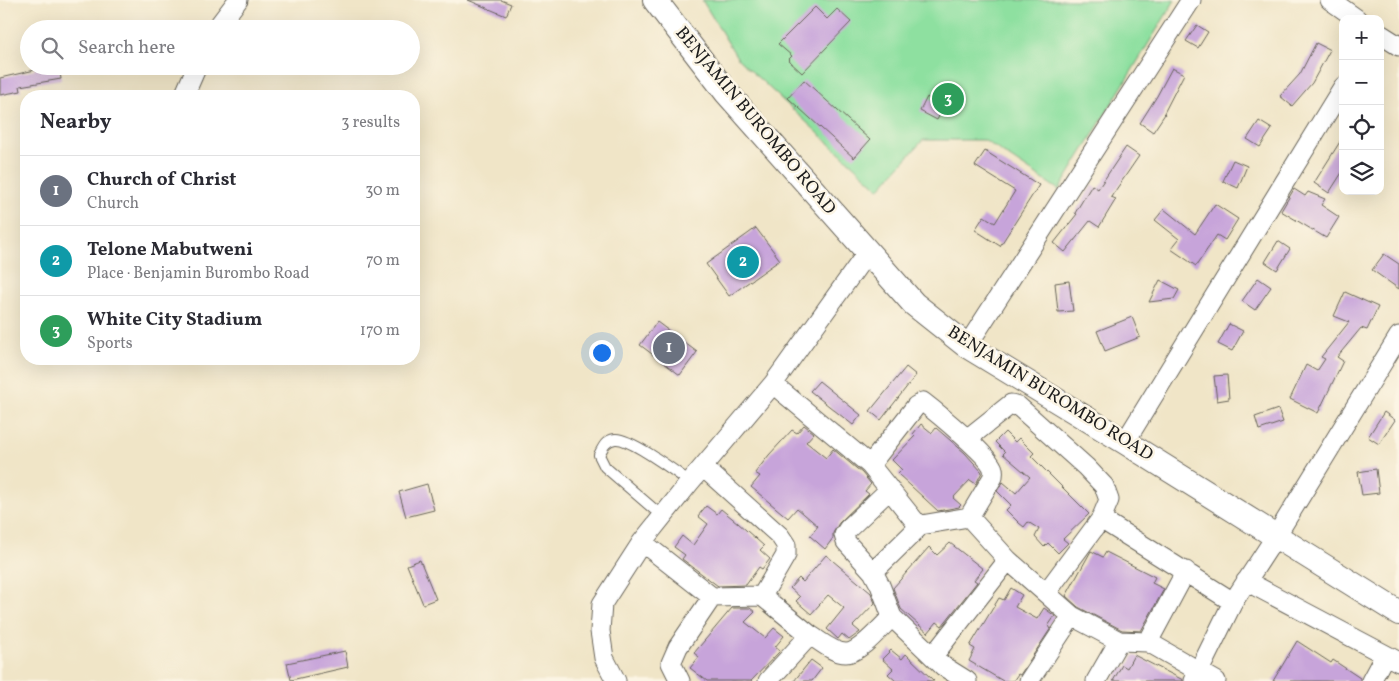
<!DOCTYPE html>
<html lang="en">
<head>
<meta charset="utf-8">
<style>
	body { margin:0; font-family:Vollkorn,serif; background:#f7f7f7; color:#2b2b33 }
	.controls { position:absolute; right:15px; top:15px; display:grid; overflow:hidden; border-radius:10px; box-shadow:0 5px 20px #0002 }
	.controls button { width:45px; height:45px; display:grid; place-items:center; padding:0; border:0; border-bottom:1px solid #e1e1e2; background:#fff; color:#2b2b33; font:25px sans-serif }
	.you { position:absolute; left:601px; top:352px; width:18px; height:18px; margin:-12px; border:4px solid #fff; border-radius:50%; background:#1a73e8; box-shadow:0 0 0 8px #1a73e833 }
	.badge { display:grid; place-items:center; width:32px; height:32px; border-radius:50%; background:#d1495b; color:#fff; font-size:16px; font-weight:700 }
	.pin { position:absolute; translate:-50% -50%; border:2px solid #fff; box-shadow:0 1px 5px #0006 }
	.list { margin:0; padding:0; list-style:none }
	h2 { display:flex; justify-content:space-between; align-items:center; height:65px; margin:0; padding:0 20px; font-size:21px }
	h2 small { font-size:16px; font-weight:400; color:#7c7c81 }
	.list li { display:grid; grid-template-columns:32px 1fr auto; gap:15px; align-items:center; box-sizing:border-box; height:70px; padding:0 20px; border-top:1px solid #e1e1e2 }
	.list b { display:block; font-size:19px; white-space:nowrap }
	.list p { margin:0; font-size:16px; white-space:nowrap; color:#7c7c81 }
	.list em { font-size:16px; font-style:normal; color:#7c7c81 }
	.icon { flex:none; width:28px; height:28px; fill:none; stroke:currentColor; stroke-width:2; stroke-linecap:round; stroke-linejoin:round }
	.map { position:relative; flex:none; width:1399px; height:681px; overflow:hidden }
	.search { position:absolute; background:#fff; box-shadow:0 5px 20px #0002; left:20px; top:20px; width:400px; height:55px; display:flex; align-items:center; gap:12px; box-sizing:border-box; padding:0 18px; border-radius:28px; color:#7c7c81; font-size:19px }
	.panel { position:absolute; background:#fff; box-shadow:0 5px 20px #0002; left:20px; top:90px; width:400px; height:275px; border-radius:20px }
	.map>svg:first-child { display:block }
</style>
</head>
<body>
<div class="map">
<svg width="1399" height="681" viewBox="0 0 1399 681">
	<rect width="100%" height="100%" fill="#fcf5e5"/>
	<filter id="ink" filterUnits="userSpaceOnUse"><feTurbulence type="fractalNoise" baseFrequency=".02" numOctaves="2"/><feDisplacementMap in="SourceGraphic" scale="10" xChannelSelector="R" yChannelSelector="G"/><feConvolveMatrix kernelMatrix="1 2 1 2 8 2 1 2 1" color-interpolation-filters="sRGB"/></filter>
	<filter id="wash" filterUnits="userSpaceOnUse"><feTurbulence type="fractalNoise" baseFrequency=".0096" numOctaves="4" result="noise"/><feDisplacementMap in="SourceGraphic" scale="20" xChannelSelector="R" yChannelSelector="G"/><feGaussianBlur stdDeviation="1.12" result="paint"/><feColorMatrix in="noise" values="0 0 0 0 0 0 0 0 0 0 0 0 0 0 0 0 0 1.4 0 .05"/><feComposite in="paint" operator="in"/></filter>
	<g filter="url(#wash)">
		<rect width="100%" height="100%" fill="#f0e5c7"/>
		<!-- green -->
		<path fill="#8ee0a0" stroke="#557e5e" d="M702,0h473l-116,190 -75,-50h-61l-44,49 -141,-130z"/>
		<g id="blocks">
			<!-- building -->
			<path fill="#c7a4da" d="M468,0h33l10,4 -5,12z
				M815,7l12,12 10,-10 14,13 -49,51 -14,-13 4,-4 -14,-12z
				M1197,25l11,7 -10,16 -12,-7z
				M1316,43l14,7 -18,33 -20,23 -12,-10 20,-22z
				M34,66h25l2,13 -41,7 1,5 -21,4v-17l35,-8z
				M1172,68l12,6 -20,39 1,1 -12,18 -13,-9 17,-27z
				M804,80l66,60 -16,18 -66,-60z
				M927,97l17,10 -7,13 -17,-9z
				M1259,121l13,8 -12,18 -13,-8z
				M1343,137v34l-14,22 -15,-10z
				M1126,147l13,9 -28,41 5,2 -17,28 -9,-6 -25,31 -11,-9 23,-29 -2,-1 17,-28 6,4z
				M985,151l54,34 -39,61 -25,-16 9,-14 11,7 20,-32 -40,-25z
				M1233,160l14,6 -9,22 -15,-7z
				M1294,189l11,7 3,-4 17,7 -4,6 18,12 -13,21 -45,-27z
				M1215,204l23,15 -13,21 -8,-5 -21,31 -25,-17 8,-10 -24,-19 9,-11 31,25z
				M756,228l24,32 -51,36 -23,-32z
				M1278,241l12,8 -13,21 -12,-8z
				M1384,254l15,10v25l-27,-19z
				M1258,278l13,9 -16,23 -13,-9z
				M1160,280l19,10 -5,9 -25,3z
				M1069,281l4,30 -15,1 -3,-29z
				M1345,292l33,15 -11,23 -6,-2 -24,29 6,4 -25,52 -28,-14 16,-34 11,6 8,-12 -4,-2 28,-35 -15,-6z
				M1132,317l8,20 -35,14 -8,-20z
				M657,322l40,30 -17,23 -40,-30z
				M1229,324l14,7 -11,20 -14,-7z
				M906,367l10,8 -35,45 -11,-9z
				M1227,375l2,24 -12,2 -3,-25z
				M819,381l42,34 -8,10 -43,-34z
				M1278,409l5,13 -24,8 -4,-13z
				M1384,412l11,8 -16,24 -11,-7z
				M921,424l11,9 4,-5 29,25 17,19 -6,12 -6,-4 -17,18 8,7 -2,2 -21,4 -40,-37 4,-4 -10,-10 23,-24 -2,-2z
				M804,425l10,8 -8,9 20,16 7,-9 29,24 9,11 -6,7 4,3 -30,29 -6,10v5l-8,11 -15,-13 8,-10 -21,-18 -9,10 -37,-31 9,-11 -5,-3 14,-18 23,-25 5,3z
				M1005,432l10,10 4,-4 15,15 -3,3 58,58 -26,25 5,4 -10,10 -10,-10 -4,4 -9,-10 4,-8 -11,-7 -4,5 -5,-4 -13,-13 5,-5 -14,-14 6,-9 13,11 14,-16 -27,-23 2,-2 -10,-10z
				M1376,469l3,24 -17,2 -4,-23z
				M427,484l7,26 -28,7 -7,-25z
				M706,506l11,8 4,-5 17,14 26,23 -4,4 10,9 -8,10 -3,-2 -13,18 -28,1 -36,-27 3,-4 -11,-8 8,-11 11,9 15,-21 -10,-8z
				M950,543l33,26 -9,11 3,2 -35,44 -5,-4 -9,11 -27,-24 -8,-21 36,-41 8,8z
				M1091,551l12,6 3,-5 49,25 -3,6 12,6 -23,42 -19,-1 -44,-23 -12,-11z
				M826,555l45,38 4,10 -22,23 7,6 -11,8 -7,-6 -4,5 -11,-10 17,-21 -16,-13 -17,19 -15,-13 4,-4 -10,-9 9,-10 4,4z
				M420,560l16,39 -13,5 -16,-39z
				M1011,588l11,7 -7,12 22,12 7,-11 11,8 -7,10 3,2 -31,47 -2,-1 -5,7h-10l-34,-20 6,-12 -5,-3 29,-48 5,2z
				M732,608h18l5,4 -10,10 20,16 9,-10 10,8 -9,11 5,4 -29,30h-44l-17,-13 9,-11 -5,-4z
				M1297,641l34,22 2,-3 27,18v3h-87z
				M891,650l11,9 4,-5 28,27h-38l-8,-7 5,-5 -11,-10z
				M345,651l3,16 -57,13 -4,-17z
				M1134,655l49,25v1h-70l9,-16 5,3z
				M811,660l11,8 -10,13h-18z"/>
		</g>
	</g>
	<g filter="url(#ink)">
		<use href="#blocks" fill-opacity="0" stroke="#666258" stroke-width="1"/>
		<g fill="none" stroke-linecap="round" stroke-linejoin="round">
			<!-- service casing -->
			<g stroke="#666258" stroke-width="12">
				<path id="service" d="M663,517l-58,-50 -6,-12c4,-8 7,-15 16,-16 14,-2 61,33 75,43"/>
			</g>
			<!-- minor casing -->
			<g stroke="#666258" stroke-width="21">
				<path id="minor" d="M1330,0l27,19
					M216,29l22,-29
					M1380,34l19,12
					M184,96l13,-30
					M967,346l224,-346
					M773,384l97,81 44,55 7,5 48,-8 39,43 64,56 47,25 29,1 68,39
					M967,439l44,-35 7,2 68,61 18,19 5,14 -8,19 -55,74
					M1125,442l218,-355
					M870,465l46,-59 7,-4c13,10 67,54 70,67 1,2 0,5 0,8l-24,40
					M703,467l77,69 6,9v10l-24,41 48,39 -42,46
					M1101,519l132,83
					M921,525l-48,47 7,13 12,32 51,49 24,15
					M642,542l70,55 -34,50 -7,16 9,18
					M873,572l-27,-30 -2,-7 4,-6 42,-40
					M1246,581l153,81
					M712,597l50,-1
					M810,635c10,6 23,18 36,18 14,0 35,-26 46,-36
					M1148,642l38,-71
					M933,656l75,-96
					M616,681l-12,-23 -4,-27 2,-27 40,-62 48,-60 83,-98 94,-131
					M1029,681l43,-65
					M1096,681l23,-40
					M1194,681l39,-79 43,-66 123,-200
					M1371,681l14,-26"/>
			</g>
			<!-- tertiary casing -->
			<g stroke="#666258" stroke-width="26">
				<path id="tertiary" d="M655,0l71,92 188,212 53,42 158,96 274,171"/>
			</g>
			<!-- service -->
			<use href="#service" stroke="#fff" stroke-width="10"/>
			<!-- minor -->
			<use href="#minor" stroke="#fff" stroke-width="19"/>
			<!-- tertiary -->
			<use href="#tertiary" stroke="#fff" stroke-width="24"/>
		</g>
	</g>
	<g text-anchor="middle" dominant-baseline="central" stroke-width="5" stroke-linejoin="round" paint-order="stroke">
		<!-- street labels -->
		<g font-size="18" fill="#1c1c1c" stroke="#fcf5e5">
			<text transform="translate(755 121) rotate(50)">BENJAMIN BUROMBO ROAD</text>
			<text transform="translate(1050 394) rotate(32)">BENJAMIN BUROMBO ROAD</text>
		</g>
	</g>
</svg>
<div class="controls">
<button>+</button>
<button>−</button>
<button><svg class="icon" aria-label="locate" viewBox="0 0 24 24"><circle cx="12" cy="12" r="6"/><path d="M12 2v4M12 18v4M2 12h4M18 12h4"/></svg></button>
<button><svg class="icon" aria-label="layers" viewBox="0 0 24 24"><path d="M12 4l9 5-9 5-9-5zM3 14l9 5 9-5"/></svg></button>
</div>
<div class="you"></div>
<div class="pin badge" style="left:669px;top:348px;background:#6b7280">1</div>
<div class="pin badge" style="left:743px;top:262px;background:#0f9aa8">2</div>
<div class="pin badge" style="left:948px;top:99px;background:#2e9e5b">3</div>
<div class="search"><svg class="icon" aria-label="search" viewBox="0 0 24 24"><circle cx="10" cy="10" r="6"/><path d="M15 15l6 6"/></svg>Search here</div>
<section class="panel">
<h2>Nearby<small>3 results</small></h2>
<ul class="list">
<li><span class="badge" style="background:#6b7280">1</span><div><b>Church of Christ</b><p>Church</p></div><em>30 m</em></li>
<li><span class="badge" style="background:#0f9aa8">2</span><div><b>Telone Mabutweni</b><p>Place · Benjamin Burombo Road</p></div><em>70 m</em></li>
<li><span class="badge" style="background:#2e9e5b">3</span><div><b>White City Stadium</b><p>Sports</p></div><em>170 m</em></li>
</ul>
</section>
</div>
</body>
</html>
